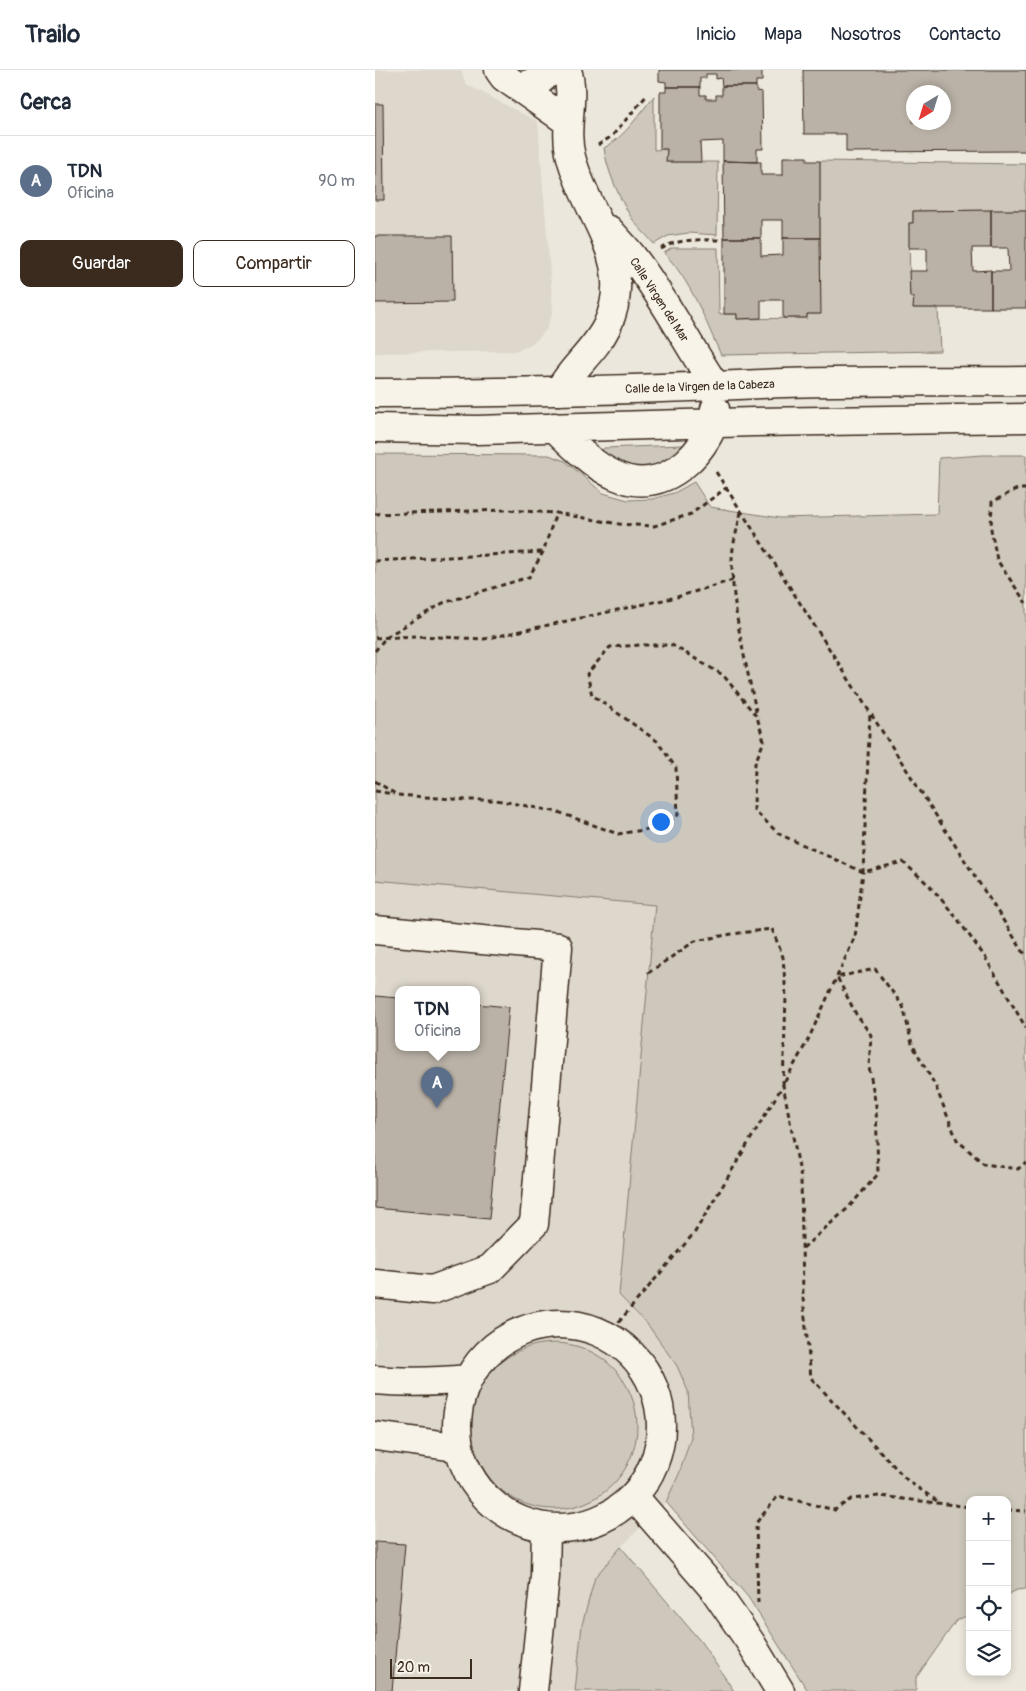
<!DOCTYPE html>
<html lang="es">
<head>
<meta charset="utf-8">
<style>
	body { margin:0; font-family:Pangolin,sans-serif; background:#f2f2f3; color:#1f2937 }
	.controls { position:absolute; right:15px; bottom:15px; display:grid; overflow:hidden; border-radius:10px; box-shadow:0 2px 8px #0003 }
	.controls button { width:45px; height:45px; display:grid; place-items:center; padding:0; border:0; border-bottom:1px solid #e0e1e3; background:#fff; color:#1f2937; font:25px sans-serif }
	.compass { position:absolute; left:531px; top:15px; width:45px; height:45px; border-radius:50%; background:#fff; box-shadow:0 2px 8px #0003; rotate:218deg }
	.scale { position:absolute; left:15px; bottom:12px; width:82px; box-sizing:border-box; padding-left:5px; border:2px solid #3b2a1e; border-top:0; font-size:14px; line-height:18px; white-space:nowrap; color:#3b2a1e; -webkit-text-stroke:4px #f7f3e8; paint-order:stroke }
	.you { position:absolute; left:285px; top:751px; width:18px; height:18px; margin:-12px; border:4px solid #fff; border-radius:50%; background:#1a73e8; box-shadow:0 0 0 8px #1a73e833 }
	.badge { display:grid; place-items:center; width:32px; height:32px; border-radius:50%; background:#3b2a1e; color:#fff; font-size:16px; font-weight:700 }
	.pin { position:absolute; translate:-50% -41px; filter:drop-shadow(0 1px 2px #0008) }
	.pin::after { content:''; position:absolute; top:26px; width:18px; height:15px; background:inherit; clip-path:polygon(0 0,100% 0,50% 100%) }
	.popup { position:absolute; left:20px; top:916px; width:85px; height:65px; box-sizing:border-box; display:grid; place-content:center; border-radius:10px; background:#fff; filter:drop-shadow(0 1px 4px #0005); font-size:16px; white-space:nowrap; color:#747a83 }
	.popup b { font-size:19px; color:#1f2937 }
	.popup::after { content:''; position:absolute; left:50%; top:100%; margin-left:-10px; border:10px solid transparent; border-top-color:#fff }
	.list { margin:0; padding:0; list-style:none }
	h2 { display:flex; justify-content:space-between; align-items:center; height:65px; margin:0; padding:0 20px; font-size:21px }
	h2 small { font-size:16px; font-weight:400; color:#747a83 }
	.list li { display:grid; grid-template-columns:32px 1fr auto; gap:15px; align-items:center; box-sizing:border-box; height:90px; padding:0 20px; border-top:1px solid #e0e1e3 }
	.list b { display:block; font-size:19px; white-space:nowrap }
	.list p { margin:0; font-size:16px; white-space:nowrap; color:#747a83 }
	.list em { font-size:16px; font-style:normal; color:#747a83 }
	.actions { display:flex; gap:10px; padding:15px 20px }
	.actions a { flex:1; padding:11px 0; border:1px solid #3b2a1e; border-radius:10px; text-align:center; font-size:18px; color:#3b2a1e }
	.actions .main { background:#3b2a1e; color:#fff }
	.icon { flex:none; width:28px; height:28px; fill:none; stroke:currentColor; stroke-width:2; stroke-linecap:round; stroke-linejoin:round }
	.map { position:relative; flex:none; width:651px; height:1621px; overflow:hidden }
	header { display:flex; align-items:center; gap:30px; box-sizing:border-box; height:70px; padding:0 25px; background:#fff; border-bottom:1px solid #e0e1e3 }
	header strong { font-size:24px }
	nav { display:flex; gap:28px; margin-inline-start:auto; font-size:18px }
	main { display:flex }
	aside { flex:1; background:#fff }
	.map>svg:first-child { display:block }
</style>
</head>
<body>
<header>
<strong>Trailo</strong>
<nav><a>Inicio</a><a>Mapa</a><a>Nosotros</a><a>Contacto</a></nav>
</header>
<main>
<aside>
<h2>Cerca<small></small></h2>
<ul class="list">
<li><span class="badge" style="background:#5c6f8a">A</span><div><b>TDN</b><p>Oficina</p></div><em>90 m</em></li>
</ul>
<div class="actions"><a class="main">Guardar</a><a>Compartir</a></div>
</aside>
<div class="map">
<svg width="651" height="1621" viewBox="0 0 651 1621">
	<rect width="100%" height="100%" fill="#ece7dc"/>
	<filter id="ink" filterUnits="userSpaceOnUse"><feTurbulence type="fractalNoise" baseFrequency=".02" numOctaves="2"/><feDisplacementMap in="SourceGraphic" scale="10" xChannelSelector="R" yChannelSelector="G"/><feConvolveMatrix kernelMatrix="1 2 1 2 8 2 1 2 1" color-interpolation-filters="sRGB"/></filter>
	<g filter="url(#ink)">
		<!-- built -->
		<path fill="#ddd7cc" fill-rule="evenodd" d="M0,0h86l5,14 72,38 15,189 -7,19 -8,9 -12,8 -12,4 -139,2z
			M0,810l280,25 -36,390 29,30 29,41 11,25 3,46 -12,37 -13,28 -45,45 -26,30 -13,48 -7,66h-200zM23,919h78v58h-78z"/>
		<!-- green -->
		<path fill="#cec8bc" stroke="#84796d" d="M279,26v54l13,-1v13h51l-1,73 -29,-2 -20,3 -14,8c-7,-9 -17,-17 -23,-27 -11,-17 -25,-49 -27,-69 21,-11 35,-34 50,-52z
			M445,91l206,3v46l-113,1v12h-4l1,74h4v11h24l2,43 -219,4c-16,-35 -30,-74 -57,-102l8,-5h46l1,66h18v5l70,-1v-4h13z
			M308,375l1,3c-6,5 -12,11 -19,14 -22,12 -46,5 -63,-12l2,-2z
			M0,384l174,1 16,6 38,32 25,7 24,-1 22,-6 20,-11 16,25 70,11 157,-4 2,-56 44,-3h43v1134l-9,1 -10,5v-95h-37v114l-14,7 -40,57v13h-108l-60,-94 -82,-95 13,-28 12,-37 -3,-46 -11,-25 -29,-41 -29,-30 36,-390 -280,-25z
			M96 1356a83 83 0 1 1 166 0a83 83 0 1 1-166 0Z
			M246,1477l80,95 33,49h-159l7,-66 13,-48z"/>
		<!-- building -->
		<path fill="#bab2a7" stroke="#3b2a1e" fill-rule="evenodd" d="M284,0h103v11h-6v5h-34l-1,-8 -5,1v-5h-10v4h-6v9h-34v-5l-7,-1z
			M428,0h223v81l-180,1v-18h-42zM538,22h30v30h-30z
			M347,16h34v5l6,1 1,57h-6v13l-34,-1v-20l-23,1 1,20h-35l1,-13h-7v-57h6v-5h34v8h6v4h10v-4h6z
			M0,34h8l1,96h-9z
			M408,87h24v4h13v77h-37v-18h-22v18h-37l-1,-77 38,1v13h22z
			M616,140h35v98h-35v-37h18l-1,-23h-17z
			M616,140v38h-19l1,23 18,-1v38h-78l1,-11h-4l-1,-26h18v-23h-18v-25h4v-12z
			M0,166h77l1,66 -78,1z
			M349,168h37v18l22,-1v-17h37l1,76h-14v4h-24v-18h-22v18l-24,1v-5h-13z
			M0,926l23,2v49h78v-43l33,3 -20,212 -114,-11z
			M0,1472l30,2 -13,147h-17z"/>
		<g fill="none" stroke-linecap="round" stroke-linejoin="round">
			<!-- minor casing -->
			<g stroke="#3b2a1e" stroke-width="31">
				<path id="minor" d="M124,0l5,7 63,44
					M144,17l20,-6 13,-11
					M234,160c7,8 16,17 23,26 32,41 55,88 84,131
					M184,321c13,-24 36,-40 48,-65 30,-65 -21,-110 -36,-169 -8,-30 5,-59 -4,-87
					M0,860l183,17 -24,277 -44,45 -58,21 -57,-6
					M82 1356a102 102 0 1 1 204 0a102 102 0 1 1-204 0Z
					M0,1310c31,3 61,2 93,-1
					M0,1366l81,11
					M259,1427l79,91 38,55 29,48
					M158,1621l12,-114 1,-49"/>
			</g>
			<!-- major casing -->
			<g stroke="#3b2a1e" stroke-width="31">
				<path id="major" d="M0,323c129,0 257,-3 386,-9 88,-4 177,-2 265,-3
					M179,357c38,38 82,80 133,35 10,-9 22,-25 26,-38 2,-4 1,-10 2,-15
					M0,358l102,2 277,-8 272,-4"/>
			</g>
			<!-- path -->
			<path stroke="#3b2a1e" stroke-width="3" stroke-dasharray="5 4" stroke-linecap="butt" d="M223,75l14,-9 36,-42
				M286,179c18,-11 37,-9 58,-9
				M341,402l310,484
				M651,419h-9l-25,13 -1,27 6,31 29,43
				M366,442c-3,15 -9,33 -9,49 0,52 15,105 25,155
				M0,444l130,-4 51,3 63,11 35,2 37,-12 35,-26
				M0,491l167,-9
				M0,568l42,-2 67,3 193,-42 56,-17
				M0,581l11,-14 57,-34 86,-26 14,-25 13,-39
				M0,711l22,14 70,5h29l62,12 60,22 44,-7 16,-12 -2,-47 -19,-27 -65,-46 -5,-21 23,-27 31,-2h31l51,30 34,42 7,24 -9,22 -1,47 25,24 84,38 40,-10 27,24 26,31 29,40 41,71
				M0,721l19,3
				M273,903l47,-32 37,-7 40,-5 11,28 3,40 -3,88 25,-45 47,-103 8,-65 7,-160
				M428,1178l45,-40 30,-34 -2,-68 -7,-39 2,-32 -15,-21 -19,-37 38,-8 28,37 9,38 23,41 22,55 27,24 34,5 8,-7
				M232,1266l88,-104 88,-147 18,93 2,120 8,80 97,103 32,22
				M632,1440l19,1
				M383,1533l-2,-80 22,-27 57,14 16,-11 29,-3 90,11"/>
			<!-- minor -->
			<use href="#minor" stroke="#f7f3e8" stroke-width="28"/>
			<!-- major -->
			<use href="#major" stroke="#f7f3e8" stroke-width="28"/>
		</g>
	</g>
	<g text-anchor="middle" dominant-baseline="central" stroke-width="4" stroke-linejoin="round" paint-order="stroke">
		<!-- street labels -->
		<g font-size="12" fill="#3b2a1e" stroke="#f7f3e8">
			<text transform="translate(284 230) rotate(57)">Calle Virgen del Mar</text>
			<text transform="translate(325 317) rotate(-2)">Calle de la Virgen de la Cabeza</text>
		</g>
	</g>
</svg>
<div class="controls">
<button>+</button>
<button>−</button>
<button><svg class="icon" aria-label="locate" viewBox="0 0 24 24"><circle cx="12" cy="12" r="6"/><path d="M12 2v4M12 18v4M2 12h4M18 12h4"/></svg></button>
<button><svg class="icon" aria-label="layers" viewBox="0 0 24 24"><path d="M12 4l9 5-9 5-9-5zM3 14l9 5 9-5"/></svg></button>
</div>
<svg class="compass" viewBox="-18 -18 36 36"><path d="M0-13l5 13h-10z" fill="#e53935"/><path d="M0 13l5-13h-10z" fill="#747a83"/></svg>
<div class="scale">20 m</div>
<div class="you"></div>
<div class="pin badge" style="left:62px;top:1038px;background:#5c6f8a">A</div>
<div class="popup"><b>TDN</b>Oficina</div>
</div>
</main>
</body>
</html>
